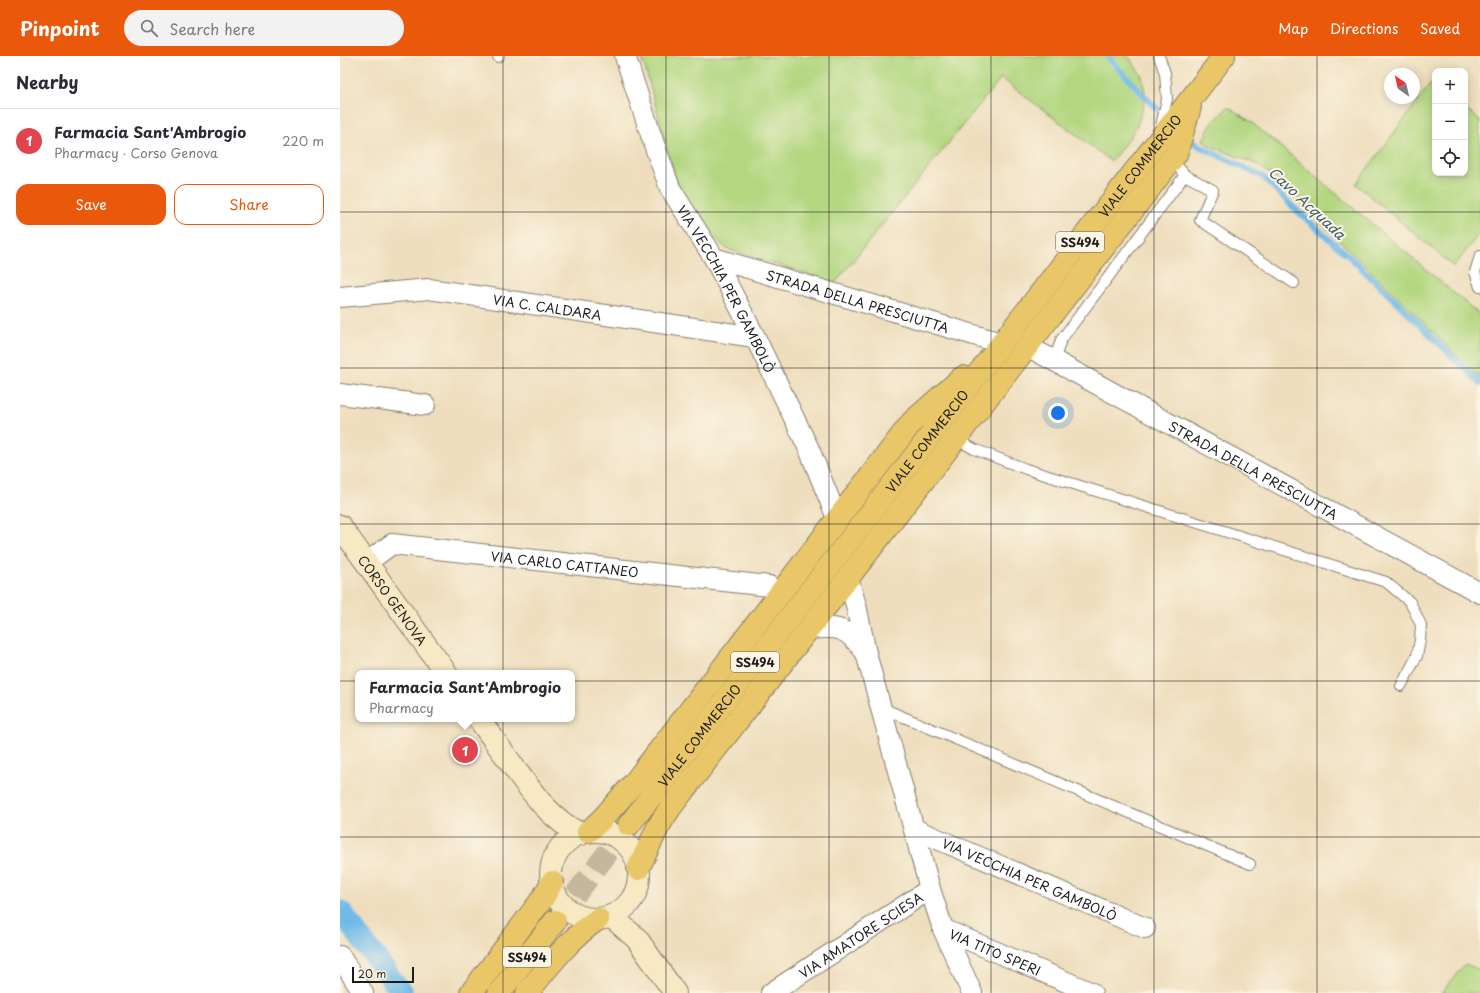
<!DOCTYPE html>
<html lang="en">
<head>
<meta charset="utf-8">
<style>
	body { margin:0; font-family:"Playpen Sans",sans-serif; background:#f2f2f3; color:#2b2b33 }
	.controls { position:absolute; right:12px; top:12px; display:grid; overflow:hidden; border-radius:8px; box-shadow:0 2px 10px #0003 }
	.controls button { width:36px; height:36px; display:grid; place-items:center; padding:0; border:0; border-bottom:1px solid #e1e1e2; background:#fff; color:#2b2b33; font:20px sans-serif }
	.compass { position:absolute; left:1044px; top:12px; width:36px; height:36px; border-radius:50%; background:#fff; box-shadow:0 2px 10px #0003; rotate:326deg }
	.scale { position:absolute; left:12px; bottom:10px; width:62px; box-sizing:border-box; padding-left:4px; border:2px solid #1c1c1c; border-top:0; font-size:11px; line-height:14px; white-space:nowrap; color:#1c1c1c; -webkit-text-stroke:3px #fcf5e5; paint-order:stroke }
	.you { position:absolute; left:718px; top:357px; width:14px; height:14px; margin:-10px; border:3px solid #fff; border-radius:50%; background:#1a73e8; box-shadow:0 0 0 6px #1a73e833 }
	.badge { display:grid; place-items:center; width:26px; height:26px; border-radius:50%; background:#ea580c; color:#fff; font-size:13px; font-weight:700 }
	.pin { position:absolute; translate:-50% -50%; border:2px solid #fff; box-shadow:0 1px 4px #0006 }
	.popup { position:absolute; left:15px; top:614px; width:220px; height:52px; box-sizing:border-box; display:grid; place-content:center; border-radius:8px; background:#fff; filter:drop-shadow(0 1px 3px #0005); font-size:13px; white-space:nowrap; color:#7c7c81 }
	.popup b { font-size:15px; color:#2b2b33 }
	.popup::after { content:''; position:absolute; left:50%; top:100%; margin-left:-8px; border:8px solid transparent; border-top-color:#fff }
	.list { margin:0; padding:0; list-style:none }
	h2 { display:flex; justify-content:space-between; align-items:center; height:52px; margin:0; padding:0 16px; font-size:17px }
	h2 small { font-size:13px; font-weight:400; color:#7c7c81 }
	.list li { display:grid; grid-template-columns:26px 1fr auto; gap:12px; align-items:center; box-sizing:border-box; height:64px; padding:0 16px; border-top:1px solid #e1e1e2 }
	.list b { display:block; font-size:15px; white-space:nowrap }
	.list p { margin:0; font-size:13px; white-space:nowrap; color:#7c7c81 }
	.list em { font-size:13px; font-style:normal; color:#7c7c81 }
	.actions { display:flex; gap:8px; padding:12px 16px }
	.actions a { flex:1; padding:9px 0; border:1px solid #ea580c; border-radius:12px; text-align:center; font-size:14px; color:#ea580c }
	.actions .main { background:#ea580c; color:#fff }
	.icon { flex:none; width:22px; height:22px; fill:none; stroke:currentColor; stroke-width:2; stroke-linecap:round; stroke-linejoin:round }
	.map { position:relative; flex:none; width:1140px; height:937px; overflow:hidden }
	header { display:flex; align-items:center; gap:24px; box-sizing:border-box; height:56px; padding:0 20px; background:#ea580c; color:#fff }
	header strong { font-size:19px }
	nav { display:flex; gap:22px; margin-inline-start:auto; font-size:14px }
	.search { width:280px; height:36px; background:#f2f2f3; display:flex; align-items:center; gap:10px; box-sizing:border-box; padding:0 14px; border-radius:22px; color:#7c7c81; font-size:15px }
	main { display:flex }
	aside { flex:1; background:#fff }
	.map>svg:first-child { display:block }
</style>
</head>
<body>
<header>
<strong>Pinpoint</strong>
<div class="search"><svg class="icon" aria-label="search" viewBox="0 0 24 24"><circle cx="10" cy="10" r="6"/><path d="M15 15l6 6"/></svg>Search here</div>
<nav><a>Map</a><a>Directions</a><a>Saved</a></nav>
</header>
<main>
<aside>
<h2>Nearby<small></small></h2>
<ul class="list">
<li><span class="badge" style="background:#e0444e">1</span><div><b>Farmacia Sant'Ambrogio</b><p>Pharmacy · Corso Genova</p></div><em>220 m</em></li>
</ul>
<div class="actions"><a class="main">Save</a><a>Share</a></div>
</aside>
<div class="map">
<svg width="1140" height="937" viewBox="0 0 1140 937">
	<rect width="100%" height="100%" fill="#fcf5e5"/>
	<filter id="ink" filterUnits="userSpaceOnUse"><feTurbulence type="fractalNoise" baseFrequency=".025" numOctaves="2"/><feDisplacementMap in="SourceGraphic" scale="8" xChannelSelector="R" yChannelSelector="G"/><feConvolveMatrix kernelMatrix="1 2 1 2 8 2 1 2 1" color-interpolation-filters="sRGB"/></filter>
	<filter id="wash" filterUnits="userSpaceOnUse"><feTurbulence type="fractalNoise" baseFrequency=".012" numOctaves="4" result="noise"/><feDisplacementMap in="SourceGraphic" scale="16" xChannelSelector="R" yChannelSelector="G"/><feGaussianBlur stdDeviation="0.9" result="paint"/><feColorMatrix in="noise" values="0 0 0 0 0 0 0 0 0 0 0 0 0 0 0 0 0 1.4 0 .05"/><feComposite in="paint" operator="in"/></filter>
	<g filter="url(#wash)">
		<rect width="100%" height="100%" fill="#eedebd"/>
		<!-- green -->
		<path fill="#b2d780" stroke="#677a4e" d="M300,0h488l14,20 4,22 -9,27 -6,11 -20,25 -110,-83 -166,205 -108,-34 -21,-19 -26,-34 -35,-129z
			M1091,27l4,3v87h30v-64l15,11v112l-26,35 -98,-83z
			M888,51l22,14 230,194v63l-173,-169 -19,-22 -32,-23 -48,-19 -5,-5 9,-17z
			M1125,908l15,6v23h-39z"/>
		<g fill="none" stroke-linecap="round" stroke-linejoin="round">
			<!-- stream -->
			<path stroke="#70bae9" stroke-width="6" d="M767,0l43,46 15,13
				M846,79l13,11 64,31 31,31 58,51 128,124"/>
			<!-- canal -->
			<path stroke="#70bae9" stroke-width="22" d="M0,855l62,82"/>
		</g>
	</g>
	<g filter="url(#ink)">
		<g fill="none" stroke-linecap="round" stroke-linejoin="round">
			<!-- primary-tunnel -->
			<path stroke="#c4b79d" stroke-width="22" stroke-dasharray="22 11" stroke-linecap="butt" d="M215,865l74,-96"/>
			<!-- service casing -->
			<g stroke="#857d6c" stroke-width="12">
				<path id="service" d="M819,0l6,17 2,26 -7,31
					M158,1l1,-1
					M845,119l28,15 -13,30 94,63
					M1140,200l-5,16 5,15
					M714,305l7,-21 124,-165 -13,-15
					M616,383l18,10 52,20 360,113 24,20 11,23 -1,15 -3,16 -16,30
					M540,651l370,157"/>
			</g>
			<!-- minor casing -->
			<g stroke="#857d6c" stroke-width="22">
				<g id="minor">
					<path id="s1" d="M285,0l30,91 15,41 44,70 41,79 54,112 28,69"/>
					<path id="s2" d="M374,202l287,85"/>
					<path id="s3" d="M0,241l89,-8 326,48"/>
					<path id="s4" d="M687,290l453,247"/>
					<path d="M0,338l85,11"/>
					<path id="s5" d="M26,507l26,-19 377,42"/>
					<path d="M508,522l8,27 10,48 64,236 13,40 29,64"/>
					<path d="M468,573c32,-3 38,-2 58,24"/>
					<path id="s6" d="M574,773l231,99"/>
					<path id="s7" d="M603,873l149,64"/>
					<path d="M0,900l23,37"/>
					<path id="s8" d="M431,937l159,-104"/>
				</g>
			</g>
			<!-- secondary casing -->
			<g stroke="#857d6c" stroke-width="24">
				<g id="secondary">
					<path id="s9" d="M0,470l106,147"/>
					<path d="M139,663c12,17 24,33 36,50 19,26 36,50 65,65"/>
					<circle cx="255" cy="819" r="44"/>
					<path d="M271,860l26,23 38,54"/>
				</g>
			</g>
			<!-- primary casing -->
			<g stroke="#857d6c" stroke-width="24">
				<g id="primary">
					<path id="s10" d="M289,769l595,-769"/>
					<path d="M248,776l15,-14 31,-35 278,-361 51,-45"/>
					<path d="M298,813l20,-42 12,-19 506,-654 14,-47"/>
					<path d="M131,937l72,-95 9,-16"/>
					<path d="M159,937l56,-72"/>
					<path d="M187,937c22,-27 42,-54 71,-74"/>
				</g>
			</g>
			<!-- service -->
			<use href="#service" stroke="#fff" stroke-width="10"/>
			<!-- minor -->
			<use href="#minor" stroke="#fff" stroke-width="20"/>
			<!-- secondary -->
			<use href="#secondary" stroke="#f6e9c3" stroke-width="22"/>
			<!-- primary -->
			<use href="#primary" stroke="#e9c769" stroke-width="22"/>
		</g>
	</g>
	<!-- grid -->
	<path fill="none" stroke="#1c1c1c" stroke-width="1" stroke-opacity="0.55" d="M163,0v937M326,0v937M489,0v937M651,0v937M814,0v937M977,0v937M0,156h1140M0,312h1140M0,468h1140M0,625h1140M0,781h1140"/>
	<g text-anchor="middle" dominant-baseline="central" stroke-width="4" stroke-linejoin="round" paint-order="stroke">
		<!-- shield labels -->
		<g fill="#fcf5e5" stroke="#5f5d58" stroke-width="1">
			<rect x="716" y="176" width="48" height="20" rx="3"/>
			<rect x="391" y="596" width="48" height="20" rx="3"/>
			<rect x="163" y="891" width="48" height="20" rx="3"/>
		</g>
		<g font-size="12" font-weight="bold" fill="#1c1c1c">
			<text x="740" y="186">SS494</text>
			<text x="415" y="606">SS494</text>
			<text x="187" y="901">SS494</text>
		</g>
		<!-- street labels -->
		<g font-size="13" fill="#1c1c1c" stroke="#fcf5e5">
			<text stroke="none"><textPath href="#s10" startOffset="834">VIALE COMMERCIO</textPath></text>
			<text stroke="none"><textPath href="#s1" startOffset="255">VIA VECCHIA PER GAMBOLÒ</textPath></text>
			<text stroke="none"><textPath href="#s2" startOffset="150">STRADA DELLA PRESCIUTTA</textPath></text>
			<text stroke="none"><textPath href="#s3" startOffset="209">VIA C. CALDARA</textPath></text>
			<text stroke="none"><textPath href="#s10" startOffset="486">VIALE COMMERCIO</textPath></text>
			<text stroke="none"><textPath href="#s4" startOffset="258">STRADA DELLA PRESCIUTTA</textPath></text>
			<text stroke="none"><textPath href="#s5" startOffset="206">VIA CARLO CATTANEO</textPath></text>
			<text stroke="none"><textPath href="#s9" startOffset="91">CORSO GENOVA</textPath></text>
			<text stroke="none"><textPath href="#s10" startOffset="114">VIALE COMMERCIO</textPath></text>
			<text stroke="none"><textPath href="#s6" startOffset="126">VIA VECCHIA PER GAMBOLÒ</textPath></text>
			<text stroke="none"><textPath href="#s8" startOffset="107">VIA AMATORE SCIESA</textPath></text>
			<text stroke="none"><textPath href="#s7" startOffset="57">VIA TITO SPERI</textPath></text>
		</g>
		<!-- water labels -->
		<g font-size="14" font-style="italic" fill="#3e5b6e" stroke="#fcf5e5">
			<text transform="translate(967 147) rotate(43)">Cavo Acquada</text>
		</g>
	</g>
</svg>
<div class="controls">
<button>+</button>
<button>−</button>
<button><svg class="icon" aria-label="locate" viewBox="0 0 24 24"><circle cx="12" cy="12" r="6"/><path d="M12 2v4M12 18v4M2 12h4M18 12h4"/></svg></button>
</div>
<svg class="compass" viewBox="-18 -18 36 36"><path d="M0-13l5 13h-10z" fill="#e53935"/><path d="M0 13l5-13h-10z" fill="#7c7c81"/></svg>
<div class="scale">20 m</div>
<div class="you"></div>
<div class="pin badge" style="left:125px;top:694px;background:#e0444e">1</div>
<div class="popup"><b>Farmacia Sant'Ambrogio</b>Pharmacy</div>
</div>
</main>
</body>
</html>
